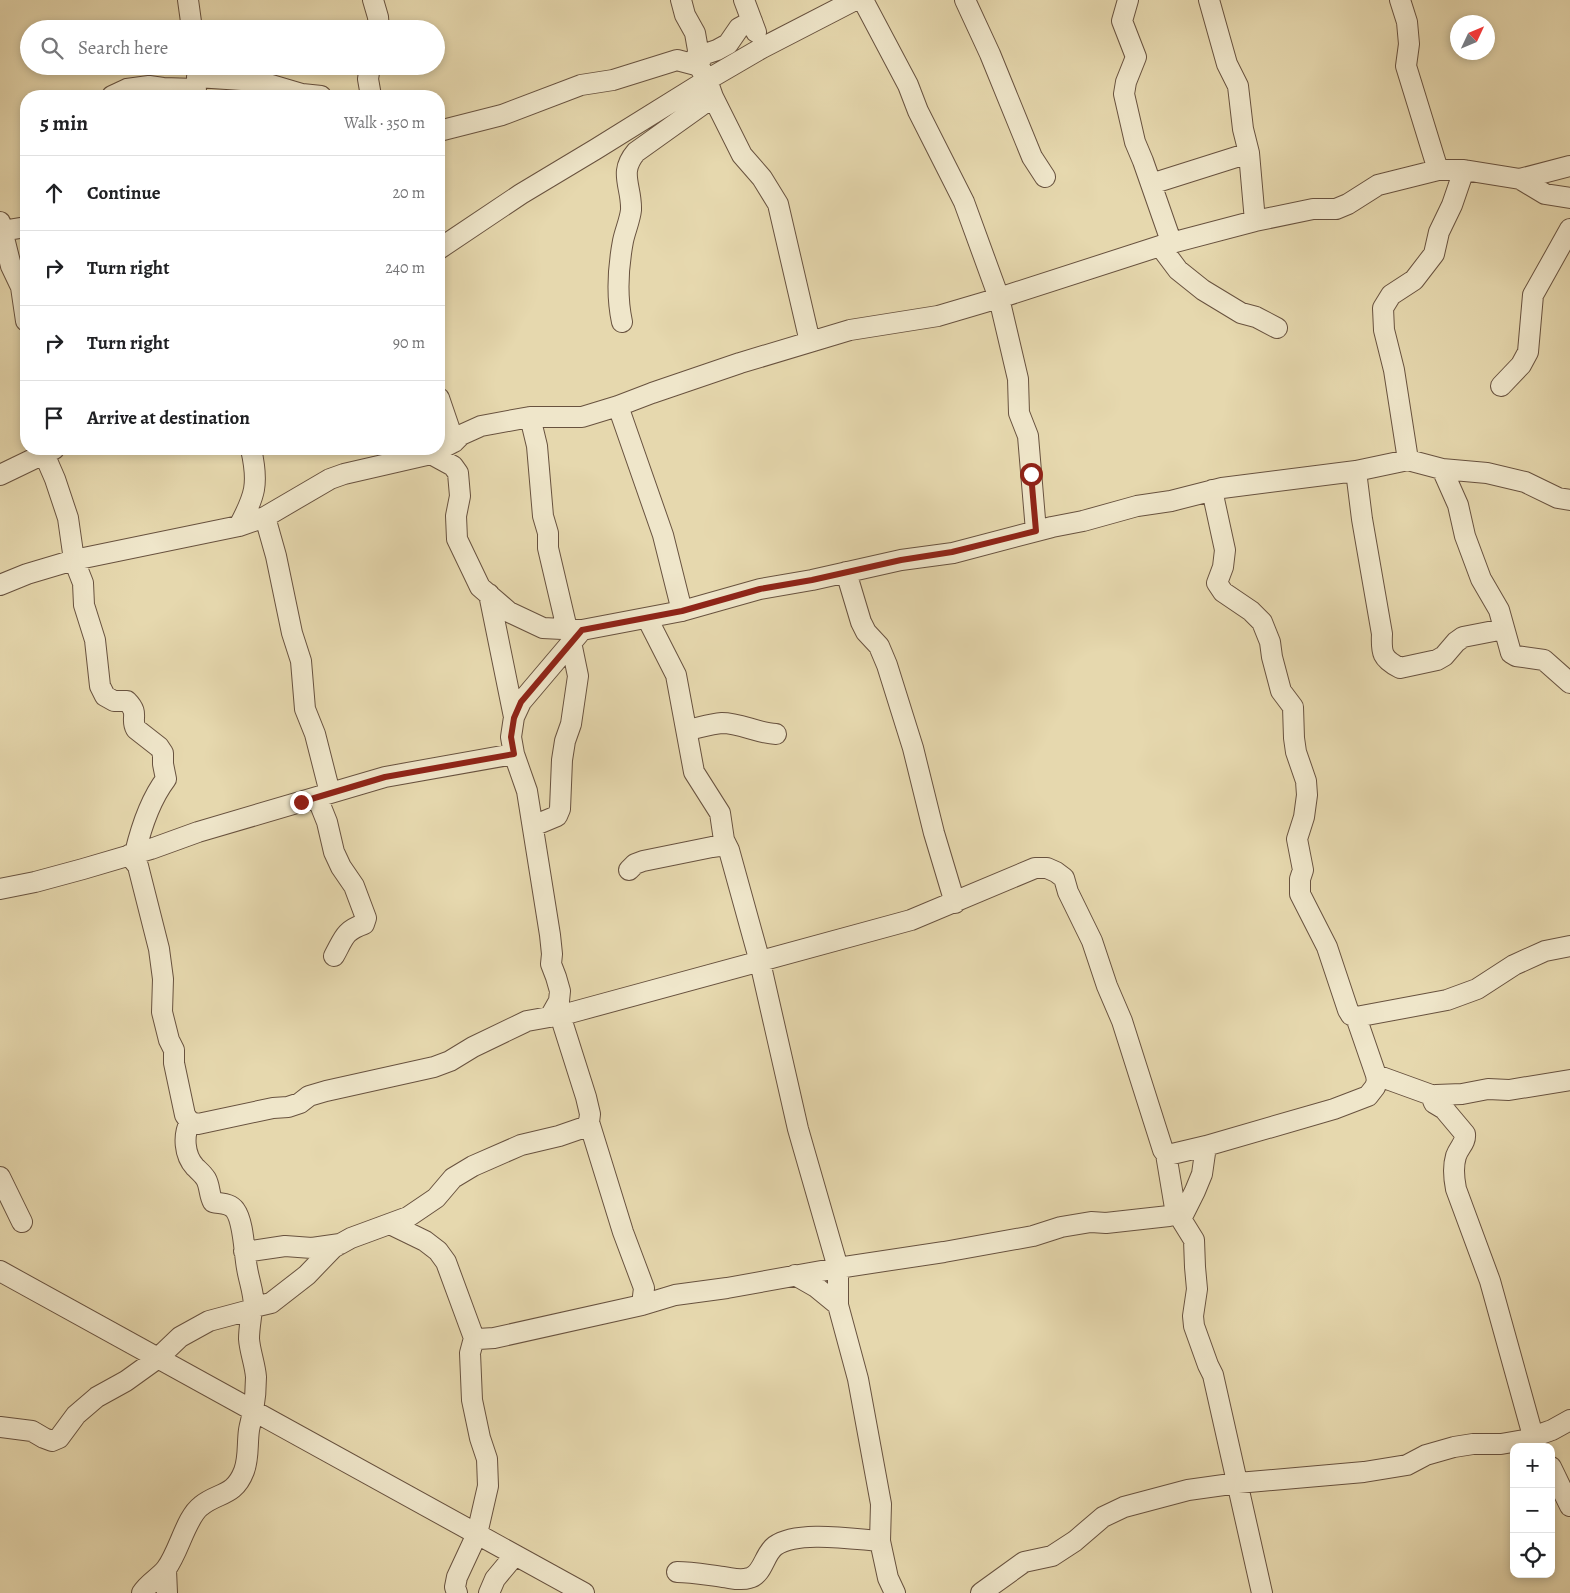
<!DOCTYPE html>
<html lang="en">
<head>
<meta charset="utf-8">
<style>
	body { margin:0; font-family:Alegreya,serif; background:#f2f2f2; color:#202124 }
	.controls { position:absolute; right:15px; bottom:15px; display:grid; overflow:hidden; border-radius:10px; box-shadow:0 2px 8px #0003 }
	.controls button { width:45px; height:45px; display:grid; place-items:center; padding:0; border:0; border-bottom:1px solid #e0e0e0; background:#fff; color:#202124; font:25px sans-serif }
	.compass { position:absolute; left:1450px; top:15px; width:45px; height:45px; border-radius:50%; background:#fff; box-shadow:0 2px 8px #0003; rotate:46deg }
	.stop { position:absolute; width:15px; height:15px; margin:-11px; border:4px solid #8f2418; border-radius:50%; background:#fff }
	.stop.end { background:#8f2418; border-color:#fff; box-shadow:0 1px 5px #0008 }
	.list { margin:0; padding:0; list-style:none }
	h2 { display:flex; justify-content:space-between; align-items:center; height:65px; margin:0; padding:0 20px; font-size:21px }
	h2 small { font-size:16px; font-weight:400; color:#757577 }
	.list li { display:grid; grid-template-columns:32px 1fr auto; gap:15px; align-items:center; box-sizing:border-box; height:75px; padding:0 20px; border-top:1px solid #e0e0e0 }
	.list b { display:block; font-size:19px; white-space:nowrap }
	.list em { font-size:16px; font-style:normal; color:#757577 }
	.icon { flex:none; width:28px; height:28px; fill:none; stroke:currentColor; stroke-width:2; stroke-linecap:round; stroke-linejoin:round }
	.map { position:relative; flex:none; width:1570px; height:1593px; overflow:hidden }
	.search { position:absolute; background:#fff; box-shadow:0 2px 8px #0003; left:20px; top:20px; width:425px; height:55px; display:flex; align-items:center; gap:12px; box-sizing:border-box; padding:0 18px; border-radius:28px; color:#757577; font-size:19px }
	.panel { position:absolute; background:#fff; box-shadow:0 2px 8px #0003; left:20px; top:90px; width:425px; height:365px; border-radius:20px }
	.map>svg:first-child { display:block }
</style>
</head>
<body>
<div class="map">
<svg width="1570" height="1593" viewBox="0 0 1570 1593">
	<rect width="100%" height="100%" fill="#e6d8ae"/>
	<filter id="stains"><feTurbulence type="fractalNoise" baseFrequency=".004" numOctaves="4"/><feColorMatrix values="0 0 0 0 .2 0 0 0 0 .09 0 0 0 0 .02 0 0 0 .5 -.17"/></filter>
	<radialGradient id="worn" r=".72"><stop offset=".6" stop-color="#630" stop-opacity="0"/><stop offset="1" stop-color="#630" stop-opacity=".3"/></radialGradient>
	<g fill="none" stroke-linecap="round" stroke-linejoin="round">
		<!-- street casing -->
		<g stroke="#68523f" stroke-width="22">
			<path id="street" d="M188,0l4,29
				M373,0l5,17 1,12
				M681,0l4,15 10,18 3,17 -2,15
				M744,0l12,32
				M863,0l45,85 10,26 46,91 35,96 19,81 1,34 9,23 8,95
				M965,0l25,54 42,103 13,20
				M1128,0l-6,21 14,36 -10,25 -2,12 11,48 8,19 29,83
				M1209,0l18,64 11,22 5,43 6,24 6,68
				M1400,0l7,22 2,22 -3,22 32,104
				M696,65l9,-11 12,-4 11,-6 11,-16 13,-7
				M370,66l-2,13 3,17
				M197,77l61,4 44,13 19,2
				M112,96l15,-7 22,-3 14,2 33,1
				M439,131l63,-16 79,-30 32,-5 64,-20 19,5 4,3 7,12 6,17 29,58 20,23 16,26 32,138
				M1520,179l50,-13
				M1151,184l98,-31
				M0,222l11,44 10,21 5,34
				M2,231l24,-4
				M1160,246l18,24 25,20 38,23 15,4 21,11
				M439,249l82,-55 75,-45 111,-69 55,-32 93,-48
				M622,322c-6,-28 -4,-54 1,-81 2,-10 7,-21 8,-31 1,-24 -13,-37 5,-58l77,-55
				M1501,386l20,-21 7,-13 5,-57 37,-66
				M439,398l15,44
				M618,406l45,129 19,76
				M530,417l7,29 6,70 5,17v15l19,81
				M42,449l13,30 13,39 6,42 9,23 1,22 11,35 5,46 5,10 9,5h13c13,13 3,17 9,28l23,18 4,6v11l3,15c-16,21 -25,49 -31,74
				M431,454l22,12 5,7 2,23 -4,20 1,23 23,48 29,25 34,16 39,2 100,-19 78,-22 52,-9 89,-20 52,-7 99,-26 31,-6 54,-15 34,-5 51,-13 134,-17 52,-11 34,9 45,4 38,9 33,16 12,2
				M1408,460l-14,-90 -10,-40 -1,-22 8,-13 23,-15 20,-26 5,-22 13,-27 12,-35
				M1442,469l16,36 7,31 16,43 18,31 12,43 5,3 28,4 26,23
				M1356,471l6,48 20,115c-1,19 0,25 18,34l37,-8 7,-4 12,-14 7,-5 41,-8
				M0,475l54,-26
				M1212,490l13,60 -2,17 -6,16 6,9 28,19 11,11 8,20 2,15 9,34 12,16 1,31 2,14 10,29 1,14 -3,22 -7,22 6,31 -3,9v15l27,53 21,63 3,5 5,2 91,-17 30,-11 37,-24 31,-14 25,-5
				M265,517l11,39 16,77 9,28 4,48 10,25 15,59
				M239,526c16,-30 20,-42 12,-77
				M846,572l15,50 5,10 13,14 8,19 26,83 21,85 21,70
				M0,585l27,-11 47,-14 165,-34 26,-9 65,-38 14,-5 87,-20 23,-12 7,-7 20,-9 49,-9h52l36,-11 34,-13 88,-30 110,-33 88,-14 61,-18 161,-52 95,-25 58,-12h23l12,-5 30,-19 60,-15h26l56,9 25,15 25,4
				M489,594l25,123
				M647,618l29,57 18,97 26,41 4,27 5,10 31,112 38,167 40,139v37l20,74 23,125 -1,37 8,37 7,15
				M687,730c11,-2 23,-6 35,-7 18,0 35,10 54,11
				M317,797l10,25 7,30 7,15 13,19 12,32 -2,6c-20,7 -20,14 -30,32
				M533,826l24,-10 3,-7 2,-49 3,-19 6,-17 7,-48 -7,-34
				M129,855l9,11 21,83 4,30 -1,33 7,28 5,10v13l11,52 5,7 8,2 75,-16 15,-1 12,-4 9,-7 17,-5 108,-24 16,-6 23,-14 54,-26 39,-7 345,-94 124,-52h12l9,4 8,6 4,14 24,49 15,45 15,35 41,129 3,4 9,54 -1,5
				M629,870l6,-6 8,-3 69,-14 14,-2
				M0,889l35,-7 48,-13 68,-20 47,-17 187,-55 129,-23
				M550,1017l9,-16 1,-10 -4,-14 -5,-13 1,-10 -2,-19 -23,-144 -13,-37 -3,-17 3,-20 7,-15 61,-72
				M1376,1075l58,21
				M190,1122c-7,13 -6,33 5,45 4,4 8,7 11,12 4,7 3,16 7,23 8,2 17,1 22,8 9,12 9,43 12,58 2,13 7,25 7,39
				M589,1122l34,110 21,56 -2,17
				M1166,1154l2,1 38,-9 128,-37 34,-13 7,-9 2,-6 -1,-6 -20,-58
				M0,1177l22,45
				M1174,1213l7,6 13,21 1,27 2,22 -4,27 1,10 14,39 5,10 49,218
				M1181,1219l14,-28 7,-17 4,-28
				M390,1224l35,17 13,10 8,11 28,76 -4,15 2,47 8,38 7,21 1,27 -11,48 -20,43 -2,10 2,6
				M244,1251h8l33,-5 27,2 28,-4
				M0,1271l584,322
				M795,1275l21,12 22,18
				M474,1338l4,1 16,-1 148,-33 33,-10 52,-7 111,-20 106,-16 89,-16 28,-9 30,-5 15,1 63,-7 5,-3
				M0,1427l32,4 12,7 8,3 7,-3 17,-23 21,-18 29,-16 32,-23 22,-21 29,-16 41,-11 4,-3 17,-4 36,-28 26,-27 18,-10 57,-21 28,-19 17,-20 20,-12 48,-21 38,-9 26,-9 4,-5 1,-8 -4,-17 -26,-82
				M1533,1436l-43,-155 -34,-92c-2,-10 -3,-23 0,-33 3,-9 10,-13 9,-22l-21,-25 -10,-6 -2,-5 4,-3 26,-1 26,-5 21,1 61,-10
				M1551,1467l19,39
				M166,1570l1,23
				M677,1572c15,0 30,3 46,5 9,1 17,4 26,1 14,-3 15,-24 26,-32 22,-16 78,-7 105,-5
				M142,1593c6,-10 17,-15 24,-24 13,-17 20,-52 35,-63 17,-14 33,-9 43,-35 5,-13 3,-27 5,-41 1,-6 3,-12 4,-19 2,-11 3,-23 3,-34 -1,-13 -6,-25 -7,-38 0,-10 2,-20 3,-30
				M489,1593l6,-14 20,-24
				M981,1593l43,-31 28,-6 23,-15 28,-24 21,-10 64,-17 50,-7 126,-11 43,-7 19,-10 28,-8 19,-3h28l23,-4 28,-10 18,-10"/>
		</g>
		<!-- street -->
		<use href="#street" stroke="#efe6ca" stroke-width="20"/>
	</g>
	<g fill="none" stroke-linecap="round" stroke-linejoin="round">
		<!-- route -->
		<path stroke="#8f2418" stroke-width="6" d="M301,802l84,-25 129,-23 -3,-17 3,-19 7,-16 61,-72 100,-19 78,-22 52,-9 89,-20 51,-8 84,-21 -5,-57"/>
	</g>
	<rect width="100%" height="100%" filter="url(#stains)"/>
	<rect width="100%" height="100%" fill="url(#worn)"/>
</svg>
<div class="controls">
<button>+</button>
<button>−</button>
<button><svg class="icon" aria-label="locate" viewBox="0 0 24 24"><circle cx="12" cy="12" r="6"/><path d="M12 2v4M12 18v4M2 12h4M18 12h4"/></svg></button>
</div>
<svg class="compass" viewBox="-18 -18 36 36"><path d="M0-13l5 13h-10z" fill="#e53935"/><path d="M0 13l5-13h-10z" fill="#757577"/></svg>
<div class="stop" style="left:1031px;top:474px"></div>
<div class="stop end" style="left:301px;top:802px"></div>
<div class="search"><svg class="icon" aria-label="search" viewBox="0 0 24 24"><circle cx="10" cy="10" r="6"/><path d="M15 15l6 6"/></svg>Search here</div>
<section class="panel">
<h2>5 min<small>Walk · 350 m</small></h2>
<ul class="list">
<li><svg class="icon" aria-label="ahead" viewBox="0 0 24 24"><path d="M12 20V5M6 11l6-6 6 6"/></svg><div><b>Continue</b></div><em>20 m</em></li>
<li><svg class="icon" aria-label="right" viewBox="0 0 24 24"><path d="M7 20v-9h11M14 6l5 5-5 5"/></svg><div><b>Turn right</b></div><em>240 m</em></li>
<li><svg class="icon" aria-label="right" viewBox="0 0 24 24"><path d="M7 20v-9h11M14 6l5 5-5 5"/></svg><div><b>Turn right</b></div><em>90 m</em></li>
<li><svg class="icon" aria-label="arrive" viewBox="0 0 24 24"><path d="M6 21V4h12l-3 4 3 4H6"/></svg><div><b>Arrive at destination</b></div></li>
</ul>
</section>
</div>
</body>
</html>
